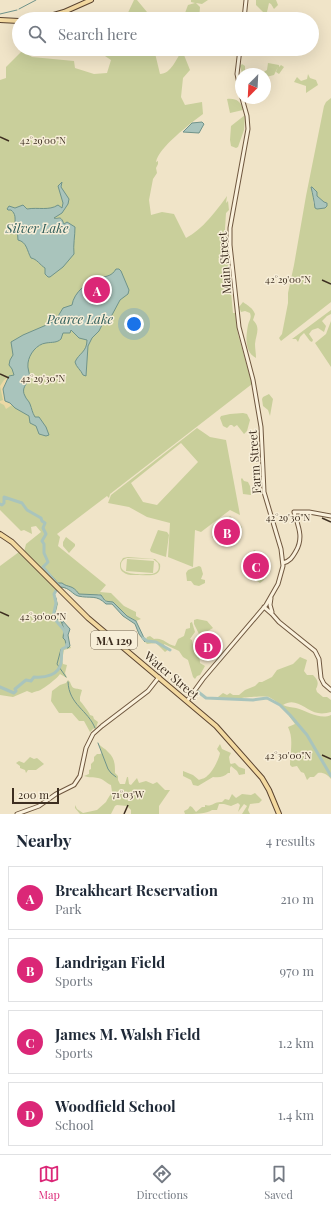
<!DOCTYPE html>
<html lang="en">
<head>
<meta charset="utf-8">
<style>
	body { margin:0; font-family:"Playfair Display",serif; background:#f2f2f3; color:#1f2937 }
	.compass { position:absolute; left:235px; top:68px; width:36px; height:36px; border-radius:50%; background:#fff; box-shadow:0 4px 16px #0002; rotate:204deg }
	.scale { position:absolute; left:12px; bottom:10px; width:47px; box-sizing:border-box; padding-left:4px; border:2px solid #3d2e20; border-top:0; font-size:11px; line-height:14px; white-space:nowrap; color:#3d2e20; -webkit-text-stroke:3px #f7eed8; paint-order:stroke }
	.you { position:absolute; left:134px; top:324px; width:14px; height:14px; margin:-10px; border:3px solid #fff; border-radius:50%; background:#1a73e8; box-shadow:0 0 0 6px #1a73e833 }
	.badge { display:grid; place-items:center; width:26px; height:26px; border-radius:50%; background:#db2777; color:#fff; font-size:13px; font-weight:700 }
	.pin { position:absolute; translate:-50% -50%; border:2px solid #fff; box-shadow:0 1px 4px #0006 }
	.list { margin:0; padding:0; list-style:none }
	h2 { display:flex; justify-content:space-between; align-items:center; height:52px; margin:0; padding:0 16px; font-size:17px }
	h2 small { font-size:13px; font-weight:400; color:#747a83 }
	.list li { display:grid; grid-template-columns:26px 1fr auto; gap:12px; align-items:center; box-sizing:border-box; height:64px; margin:0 8px 8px; padding:0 8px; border:1px solid #e0e1e3; border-radius:0px }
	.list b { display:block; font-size:15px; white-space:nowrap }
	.list p { margin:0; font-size:13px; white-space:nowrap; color:#747a83 }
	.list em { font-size:13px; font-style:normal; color:#747a83 }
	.icon { flex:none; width:22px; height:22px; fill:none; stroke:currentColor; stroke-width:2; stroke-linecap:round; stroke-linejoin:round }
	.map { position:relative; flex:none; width:331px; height:814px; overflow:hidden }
	.search { position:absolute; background:#fff; box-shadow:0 4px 16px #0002; left:12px; right:12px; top:12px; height:44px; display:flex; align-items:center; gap:10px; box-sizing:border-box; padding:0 14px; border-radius:22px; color:#747a83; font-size:15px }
	.sheet { height:340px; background:#fff }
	nav { display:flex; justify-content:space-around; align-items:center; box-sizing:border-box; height:56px; border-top:1px solid #e0e1e3; background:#fff; font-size:11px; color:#747a83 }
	nav a { display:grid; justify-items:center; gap:2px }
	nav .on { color:#db2777 }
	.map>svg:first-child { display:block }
</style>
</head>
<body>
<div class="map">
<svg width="331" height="814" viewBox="0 0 331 814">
	<rect width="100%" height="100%" fill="#f0e4c8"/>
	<!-- green -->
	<path fill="#c9cf9b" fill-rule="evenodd" d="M134,0h3l10,12 1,7h-23z
		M191,0h17l-6,4 -6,-1 4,4 -1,12h-9l-2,-4 -3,-2 3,-8 7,-2 -4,-1z
		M256,0h20l2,5 -4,4 -3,-5 -2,-1 -2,9 -3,1 -8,-8z
		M106,49h48l6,25c11,0 17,-16 22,-24l8,20 -7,8 -2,19 4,8 17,-3 1,12c-13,10 -44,33 -47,48l2,-1v3l-2,4 1,5 -4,6 -4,21 2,15 11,-3 12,2 12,24c16,-8 31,-28 41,-42l-1,7 2,-2 1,9 -3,3 -1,16 8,84h2l3,21 14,50 -142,110 -1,4 -2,-2 -50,38 3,3 -2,9 48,39 -6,7 11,1 13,13 12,6v4l5,3 -5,2 -9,-5 -14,-14c-7,1 -9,-2 -12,-7l-3,-1 -2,3 -18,-1 -7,-6 -10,-3 -1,2 -36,-37 2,-8 15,-12 -5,-6 -5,1 1,7 -8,-4 -3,1 -21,-21v-430l6,-2v-11l17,-17 9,7 42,4 1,7 19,6 13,-1 4,-13 -9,-6z
		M268,63l11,2v2l2,-2 3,2 -5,7 -3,-2 2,-5 -4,8 -8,2 -1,-3 -23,-1 -2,-7 2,-2 3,2v5c6,3 15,4 22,-1z
		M308,74l2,4 6,2 2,5 -12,8v-7l-12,-4 3,-5 4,4 6,-2z
		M331,98v204l-50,39 -2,-3 3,-4 6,-31v-10l6,-28 12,-69 18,-90 2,-4zM311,189l6,3v4l7,6h3v4l-2,2 -8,1c-4,-4 -5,-10 -3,-15z
		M227,99c9,-1 14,2 16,11l-13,3z
		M245,115l-1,15 -6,17 -2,1 -5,-2 -1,-6 1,-14z
		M243,302c4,3 10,6 12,12l-2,6c8,8 3,14 2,24 0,5 1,9 1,14 -12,-6 -10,-22 -8,-33 1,-5 4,-6 2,-12l-5,-2 -4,1 -2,-5z
		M331,310v4l-4,2 -5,5 4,5 -2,6 -6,-4 -6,2 -3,4 4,6 -1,2 -2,-1 -6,-8 -4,4 -2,5 -2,-3h-4z
		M331,321v46l-16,-24 11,-9z
		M269,394l4,5 -3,17 -2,-6 -5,-4 -1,-7 1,-2z
		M243,413l4,1 3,6 -3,11 -3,3 -7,-9 -3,2 -2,-2h-2l-3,3 -4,-2 -3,-8 1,-2 9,-2z
		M197,428l13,9 16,3 14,75 -10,-5 -29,22 -6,-2 -2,37 -25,-10 2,-34 -23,-6 -18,-10 -21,-4 3,-8zM181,443l17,19 -41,43 -14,-3 -12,-19z
		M242,478l2,3 4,1 2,4 1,9 -8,-1 -2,-15z
		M230,516l12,11 -18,20 -12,-10z
		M158,530l9,2 2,3 -3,22 -15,-5 -1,-2z
		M66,537l9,7v2l-6,7 -6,-7v-4z
		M254,550c17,6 23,22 6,33l-18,-12v-3z
		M19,552l38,38 -3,4 4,10 -3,12 7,6 2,5 4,21 2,-2 1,2 -7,2 -2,10 1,4 4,1 -2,8 2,5 -7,-4c-2,4 -18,16 -22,17 -2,0 -4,1 -6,2l-5,-2 -14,6 -13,-2v-129z
		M128,557l27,2 5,5c2,14 -12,11 -21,11 -5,0 -12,1 -16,-3 -3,-2 -3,-5 -3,-9l3,-5zM127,558l26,1 5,4c2,6 0,10 -6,11 -7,0 -32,2 -31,-9 0,-4 3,-6 6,-7z
		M127,559l27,2 -1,12 -27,-2z
		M199,566l2,1 2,7 -2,5 4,1v3l-6,3 -5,-1 -3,-4h-4l-1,-8 2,-3z
		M197,619l10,2 6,7 -7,4 -7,2 -5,-10v-4z
		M192,622l3,10 -5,7 2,1c1,10 8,11 8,23l5,3 -5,9 -3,1 -2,3 -2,-2 -5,-17 -5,-3 -4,-6 -15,-7 1,3 4,2 -4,3 -9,-9 -9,1 -2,-2 2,-5 3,-1 4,3c9,-2 12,5 21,7l3,-7 6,-3 2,-7 4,-1v-5z
		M300,657l7,3 -3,11 3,4h6c5,5 6,8 3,14l1,3 6,5h4l4,3v12c-4,1 -9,2 -13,1 -12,-2 -22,-17 -35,-8 4,2 9,2 13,3 11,3 24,12 35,7v64c-3,-4 -8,-7 -13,-6l-4,4h-4l-3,3 -3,-7 -3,-1 -4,-6 -5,1 -2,-2c0,-13 4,-26 -2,-38l7,-3c-8,-11 -14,-21 -26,-27 -2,-1 -23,0 -27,1 -14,1 -10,4 -24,-1l5,-4 4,2 3,-2 3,2h6l6,-5 10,-4 4,-4h3l10,-5 5,-7 16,-6z
		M68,680l2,2c3,9 5,5 12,8l-2,7v4c2,2 9,11 10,14l3,1 1,3 4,3 -2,6 -3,1 -3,3 -6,-11h-5l-7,-8h-13l-8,-12 1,-10 8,-6 6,-2z
		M98,743c4,5 7,5 10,9 7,6 7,13 7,21l3,3v4l2,4h5l2,-7h1l1,7 2,1 6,-7 2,5 7,-2 7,3 4,-2 8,8h5l-11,16v8h-28v-4l-4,-4 -10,-1 -2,1 -4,8h-31l-5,-6v-3l2,4 6,4 14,-3 9,-8 1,-2 5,-8 -1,-7c-5,-2 -7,-6 -13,-7 -4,-1 -9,0 -14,-2l5,-2v-4l2,-1v-5l3,-3v-4l3,-3h3l2,-1z
		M220,744l2,5 9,4 -2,4 1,6 1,1 4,-1 4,4 6,2v5l-6,1 -2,-4 -6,-5 -1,2v5h-2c-4,4 -9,5 -15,4l-15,9 -5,-1 -2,-5 -8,-4v-5l10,4 6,5c2,-1 7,-2 8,-4 5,-3 12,-17 13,-23l-3,-4z
		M30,757l4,2 3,-1 7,6 -8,6h-8l-2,3 -1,-3 -5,-2v-2l-4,-3 3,-2 5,2z
		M255,793l7,7 -3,3 -9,1 -2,6 2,4h-8l5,-8 -3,-2 -6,8 2,-7 -2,-2 -7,3 -7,-2h-5l-2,6h-5c-5,4 -18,4 -27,4l-1,-3 4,-2 2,-3 2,1 4,5 6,-5h3v-2c7,2 10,-4 17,-3l3,-3 4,1 3,-6 4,4 6,-4 9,1z"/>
	<!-- sand -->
	<path fill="#ecd9a5" d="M8,377l-5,14 2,6 7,8 -6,4 -2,-4 -4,-2v-2l3,-1 -3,-14 4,-6z"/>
	<!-- water -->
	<path fill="#a9c4bc" stroke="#6f938a" d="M202,122l2,2 -5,9 -16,-1 9,-9z
		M62,182l-1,5 8,12 -1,5 -6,9 -8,5c5,2 6,-4 10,6l3,-2 8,5c0,9 -2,18 -1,27l-11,13 -13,10h-2l-3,-3v-6c-5,-3 -8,-9 -14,-10 -4,-7 -4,-16 -13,-18l-1,-13 -2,-3c0,-6 1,-10 -4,-14h-3l-1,-1 2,-3 6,2 8,-3 4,4c11,-2 22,2 31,-4l4,3 1,-5 -5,-17z
		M311,187h1l5,5v4l7,6 3,1v3l-2,2 -8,1 -2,-1c-1,-7 -2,-13 -4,-21z
		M116,269h3l2,2 8,19 -1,4 -8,6 -8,15 -9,8 -4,8 -7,7 -4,8 -2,30 -3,-1c-2,-5 -7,-8 -8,-13 4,-9 12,-10 12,-22l-8,-2 -8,-8 -1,3h-7l-2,6c-4,4 -9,3 -15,4 -9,1 -17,11 -18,20 -1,5 2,11 2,16 -4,5 -9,10 -5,17 1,3 4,5 5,8 2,5 2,8 5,13h4l7,10 3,8 -3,1 -7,-2 -3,-8 -6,-3 -1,-7 -14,-8 -5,-5 -5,-2 -2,-12 6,-13 5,-1 -2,-6 -3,-4 1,-5 3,-5 -2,-13 12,-7 28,-12 6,-5 6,-10 9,-3c2,-13 15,-23 28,-27 7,-2 12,-2 16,-9z
		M51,575l7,8h4c6,5 10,1 17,11l22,1c5,7 3,6 12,7l14,14 9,5 9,19v2l-6,-8 -4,-10 -12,-8 -11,-12h-6c-10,-10 -15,-5 -28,-8 -6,-2 -8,-8 -17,-9l-1,2 -2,-5 -5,-4z
		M62,620l8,9 -2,6 2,11 -2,2h-1l-2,-8 -2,-2 1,-9 -3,-8z"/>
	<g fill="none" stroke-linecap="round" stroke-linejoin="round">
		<!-- stream -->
		<path stroke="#6f938a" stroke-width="1" d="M19,9l17,-9
			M0,14l17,-4
			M56,598l1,6 -3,13 9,6
			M66,677l-9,-13 4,-15 6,-2
			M68,682c1,23 20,28 27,46
			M98,743l10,26 3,4 5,4"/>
		<!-- river -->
		<path stroke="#a9c4bc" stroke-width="3" d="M0,504l2,1 2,-2v-6l18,6 5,7 14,8 1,3 3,2 -2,5 3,6 -4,7 2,3v9l4,9 -5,5 15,18 -1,4 -3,5 2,9 -3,14 11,13 1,4
			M143,638l4,3 9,1 14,8
			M0,687l14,6 2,-2 -1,-2 11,-9 5,1 3,-4c11,1 25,-2 27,-14 1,-5 0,-9 1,-14l4,-2 1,-3
			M197,691l9,7 47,2 14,-2 13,7 10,10 17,20 24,41"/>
		<!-- secondary casing -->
		<g stroke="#6f573f" stroke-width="5">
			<path id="secondary" d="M244,19l2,-19
				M240,49l-3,25 4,19
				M283,563c7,-2 9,-5 13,-12 8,-14 2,-25 -2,-39h15l22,4
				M271,598l-1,7 2,7
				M264,607l8,7 7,8 36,29 4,8 2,19 3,6 7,6
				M187,701l16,-22 63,-74 12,-21 5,-18 -2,-17 -17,-57 -3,-65 -8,-47 -14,-53 -9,-82v-17l18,-99 -1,-13 -5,-18
				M17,814l22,-8 17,-12 18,-9 6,-9 6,-28 7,-14 9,-8 46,-35 11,-14"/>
		</g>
		<!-- primary casing -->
		<g stroke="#5b4430" stroke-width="6">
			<path id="primary" d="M40,19l24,-7 27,-12
				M0,20l19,1
				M0,534l12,8 76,76 128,108 46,52 7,12 10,24"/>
		</g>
		<!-- secondary -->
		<use href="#secondary" stroke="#faf1dc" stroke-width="3"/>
		<!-- primary -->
		<use href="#primary" stroke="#f3d9a0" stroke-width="4"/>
	</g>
	<!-- ticks -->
	<path fill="none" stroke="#3d2e20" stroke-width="1.5" d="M0,137l9,4M322,280l9,4M0,374l9,4M322,518l9,4M0,612l9,4M322,755l9,4M124,814l4,-9"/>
	<g text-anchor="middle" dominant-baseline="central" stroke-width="3" stroke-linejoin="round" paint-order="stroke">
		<!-- shield labels -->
		<rect fill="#f7eed8" stroke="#756857" stroke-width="1" x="91" y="631" width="46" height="18" rx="3"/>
		<g font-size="11" font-weight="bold" fill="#3d2e20">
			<text x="114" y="640">MA 129</text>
		</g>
		<!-- street labels -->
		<g font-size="12" fill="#3d2e20" stroke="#f7eed8">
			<text transform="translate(224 263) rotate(-94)">Main Street</text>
			<text transform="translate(254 462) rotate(-94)">Farm Street</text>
			<text transform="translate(172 675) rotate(40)">Water Street</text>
		</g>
		<!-- water labels -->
		<g font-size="13" font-style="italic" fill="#2f5d5a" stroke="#f7eed8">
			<text x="37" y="227">Silver Lake</text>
			<text x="80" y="318">Pearce Lake</text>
		</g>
	</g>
	<g font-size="10" text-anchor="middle" fill="#3d2e20" stroke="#f7eed8" stroke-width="3" stroke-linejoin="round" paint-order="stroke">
		<text x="43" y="144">42°29'00"N</text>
		<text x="288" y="283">42°29'00"N</text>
		<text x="43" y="382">42°29'30"N</text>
		<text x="288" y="521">42°29'30"N</text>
		<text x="43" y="620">42°30'00"N</text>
		<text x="288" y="759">42°30'00"N</text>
		<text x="128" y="798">71°03'W</text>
	</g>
</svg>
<svg class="compass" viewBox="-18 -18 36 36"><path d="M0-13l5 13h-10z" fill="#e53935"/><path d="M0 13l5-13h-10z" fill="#747a83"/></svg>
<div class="scale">200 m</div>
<div class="you"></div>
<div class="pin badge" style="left:97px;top:290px">A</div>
<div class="pin badge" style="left:227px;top:532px">B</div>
<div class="pin badge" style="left:256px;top:566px">C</div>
<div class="pin badge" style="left:208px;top:646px">D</div>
<div class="search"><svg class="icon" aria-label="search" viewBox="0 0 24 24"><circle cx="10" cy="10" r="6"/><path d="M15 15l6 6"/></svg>Search here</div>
</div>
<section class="sheet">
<h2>Nearby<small>4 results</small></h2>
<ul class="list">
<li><span class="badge">A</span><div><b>Breakheart Reservation</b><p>Park</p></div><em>210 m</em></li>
<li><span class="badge">B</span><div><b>Landrigan Field</b><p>Sports</p></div><em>970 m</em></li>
<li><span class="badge">C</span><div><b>James M. Walsh Field</b><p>Sports</p></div><em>1.2 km</em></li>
<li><span class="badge">D</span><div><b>Woodfield School</b><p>School</p></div><em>1.4 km</em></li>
</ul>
</section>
<nav>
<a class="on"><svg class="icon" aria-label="map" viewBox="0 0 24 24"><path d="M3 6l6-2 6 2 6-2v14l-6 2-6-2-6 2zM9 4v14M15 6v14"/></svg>Map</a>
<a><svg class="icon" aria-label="directions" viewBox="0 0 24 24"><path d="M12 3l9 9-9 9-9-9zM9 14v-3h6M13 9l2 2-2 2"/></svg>Directions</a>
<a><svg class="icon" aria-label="saved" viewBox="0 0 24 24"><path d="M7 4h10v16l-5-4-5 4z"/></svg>Saved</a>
</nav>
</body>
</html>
